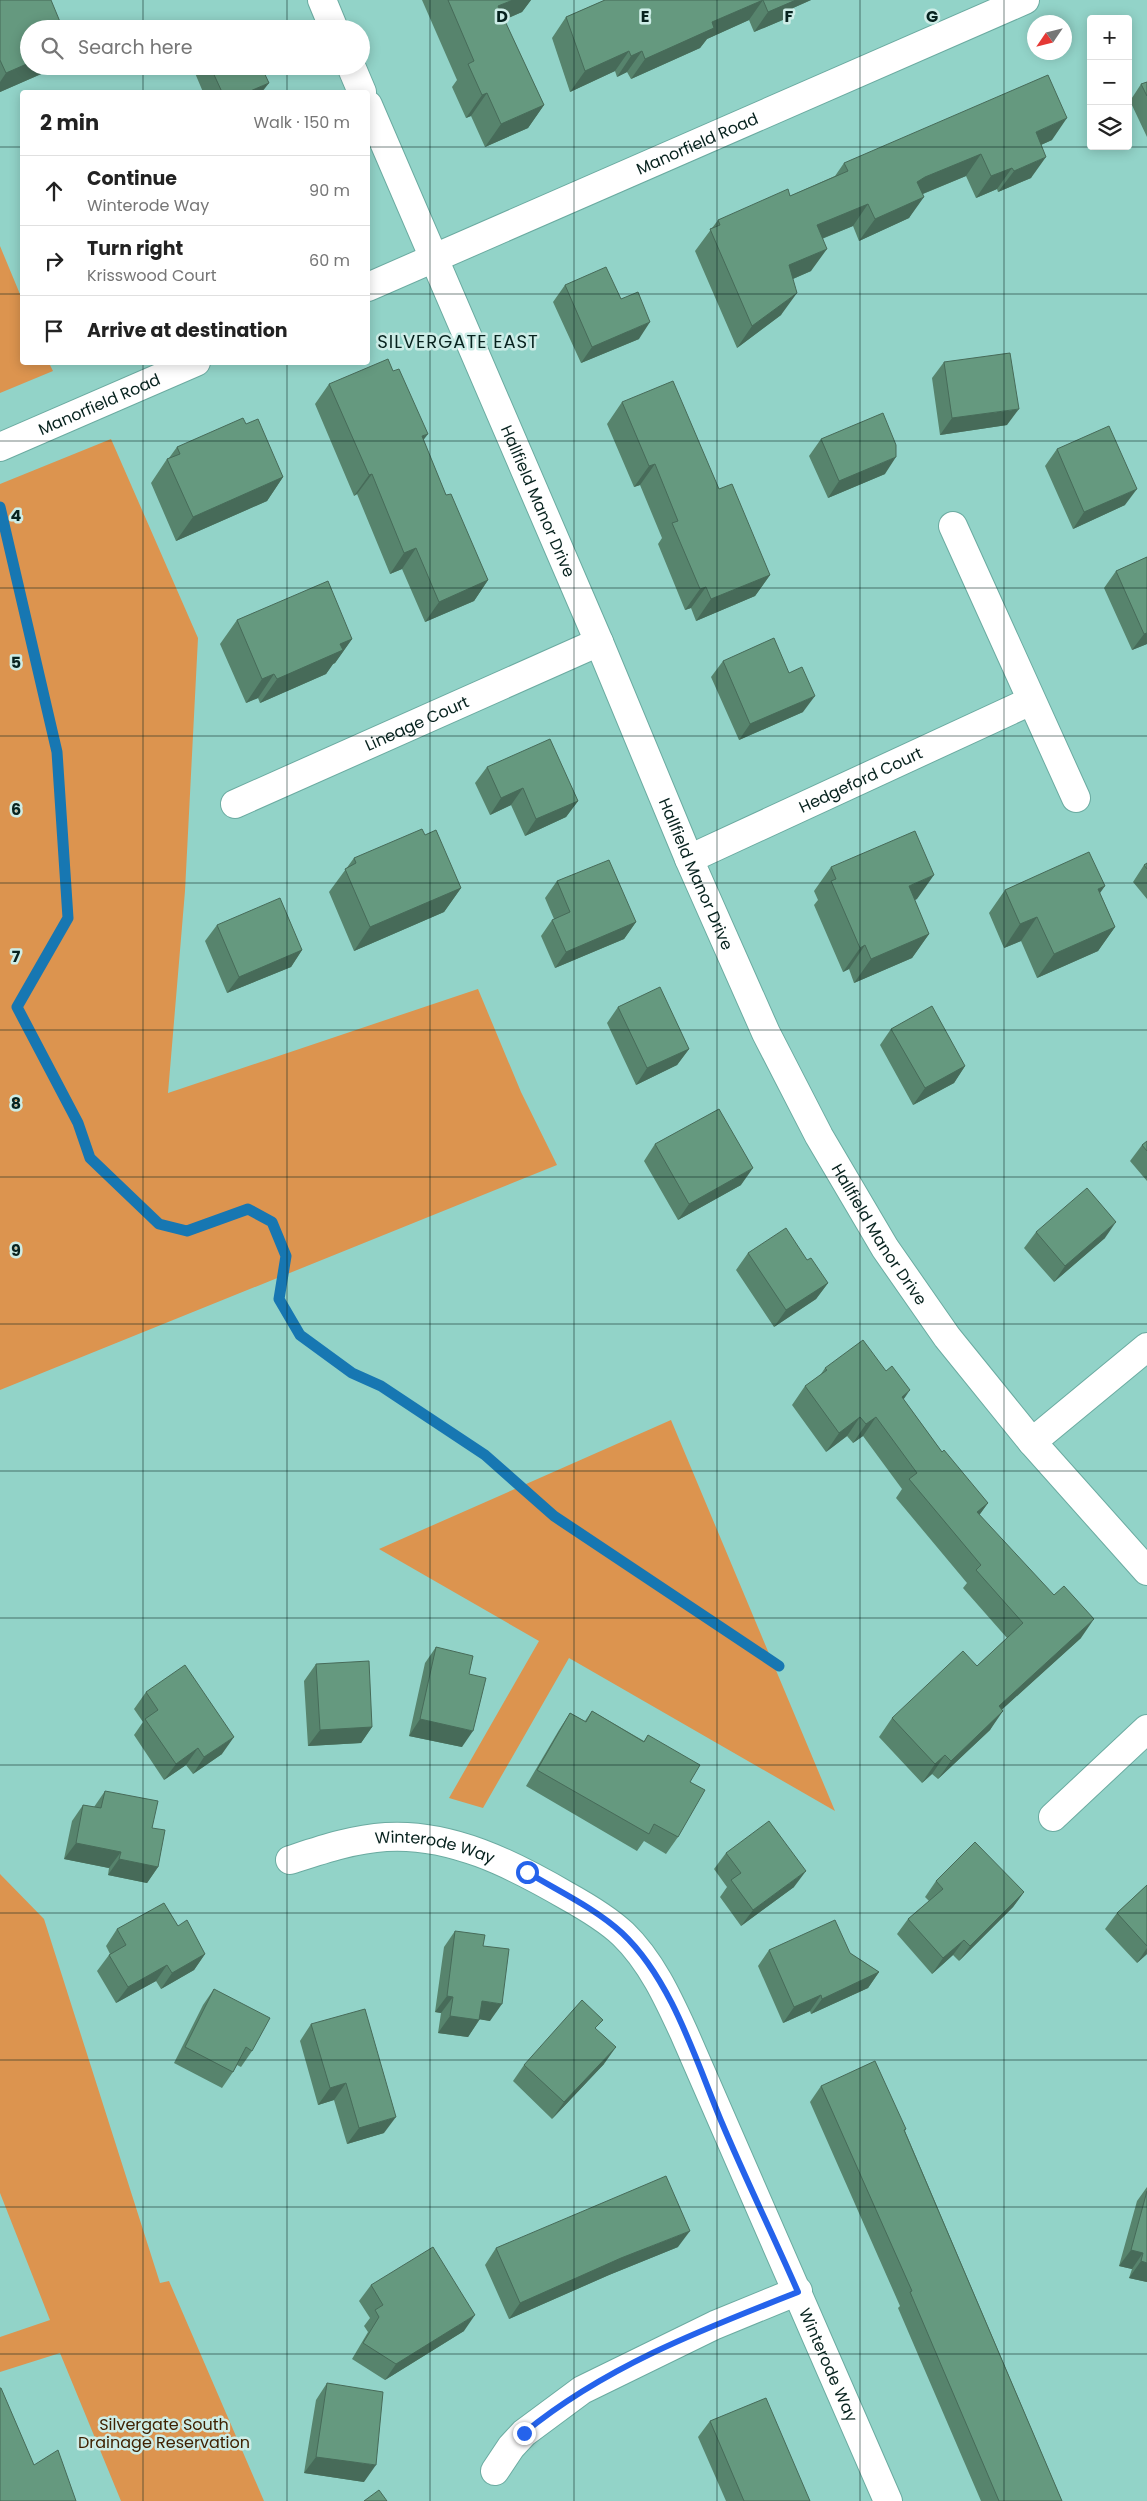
<!DOCTYPE html>
<html lang="en">
<head>
<meta charset="utf-8">
<style>
	body { margin:0; font-family:Poppins,sans-serif; background:#f6f6f6; color:#222 }
	.controls { position:absolute; right:15px; top:15px; display:grid; overflow:hidden; border-radius:5px; box-shadow:0 2px 12px #0003 }
	.controls button { width:45px; height:45px; display:grid; place-items:center; padding:0; border:0; border-bottom:1px solid #e0e0e0; background:#fff; color:#222; font:25px sans-serif }
	.compass { position:absolute; left:1027px; top:15px; width:45px; height:45px; border-radius:50%; background:#fff; box-shadow:0 2px 12px #0003; rotate:235deg }
	.stop { position:absolute; width:15px; height:15px; margin:-11px; border:4px solid #2563eb; border-radius:50%; background:#fff }
	.stop.end { background:#2563eb; border-color:#fff; box-shadow:0 1px 5px #0008 }
	.list { margin:0; padding:0; list-style:none }
	h2 { display:flex; justify-content:space-between; align-items:center; height:65px; margin:0; padding:0 20px; font-size:21px }
	h2 small { font-size:16px; font-weight:400; color:#767676 }
	.list li { display:grid; grid-template-columns:32px 1fr auto; gap:15px; align-items:center; box-sizing:border-box; height:70px; padding:0 20px; border-top:1px solid #e0e0e0 }
	.list b { display:block; font-size:19px; white-space:nowrap }
	.list p { margin:0; font-size:16px; white-space:nowrap; color:#767676 }
	.list em { font-size:16px; font-style:normal; color:#767676 }
	.icon { flex:none; width:28px; height:28px; fill:none; stroke:currentColor; stroke-width:2; stroke-linecap:round; stroke-linejoin:round }
	.map { position:relative; flex:none; width:1147px; height:2501px; overflow:hidden }
	.search { position:absolute; background:#fff; box-shadow:0 2px 12px #0003; left:20px; top:20px; width:350px; height:55px; display:flex; align-items:center; gap:12px; box-sizing:border-box; padding:0 18px; border-radius:28px; color:#767676; font-size:19px }
	.panel { position:absolute; background:#fff; box-shadow:0 2px 12px #0003; left:20px; top:90px; width:350px; height:275px; border-radius:5px }
	.map>svg:first-child { display:block }
</style>
</head>
<body>
<div class="map">
<svg width="1147" height="2501" viewBox="0 0 1147 2501">
	<rect width="100%" height="100%" fill="#92d3c8"/>
	<!-- green -->
	<path fill="#dc944f" d="M0,246l22,53v63l27,1 4,8 -53,22z
		M111,439l87,199 -13,253 -17,202 310,-104 43,103 36,73 -557,225v-906z
		M671,1420l164,391 -266,-153 -86,150 -34,-10 90,-157 -160,-92z
		M0,1874l44,45 116,364 9,-2 95,220h-143l-61,-148 -60,19v-35l50,-17 -50,-127z"/>
	<g fill="none" stroke-linecap="round" stroke-linejoin="round">
		<!-- stream -->
		<path stroke="#1777b2" stroke-width="11" d="M0,507l57,245 11,166 -51,89 61,116 12,35 69,66 28,7 61,-22 24,13 14,34 -7,43 21,36 52,38 29,13 104,69 69,61 225,150"/>
		<!-- minor casing -->
		<g stroke="#6baba1" stroke-width="30">
			<g id="minor">
				<path d="M322,0l12,29"/>
				<path d="M351,66l11,26"/>
				<path id="s1" d="M368,105l231,537 90,217 77,174 53,103 66,112 62,89 85,105 115,129"/>
				<path id="s2" d="M368,287l657,-287"/>
				<path id="s3" d="M0,447l196,-85"/>
				<path d="M953,526l123,272"/>
				<path id="s4" d="M235,804l364,-162"/>
				<path id="s5" d="M689,859l342,-158"/>
				<path d="M1032,1442l115,-95"/>
				<path d="M1053,1817l94,-88"/>
				<path id="s6" d="M290,1860c31,-10 63,-21 96,-23 65,-4 126,27 181,59 18,10 40,23 56,38 28,27 45,64 61,99l204,468"/>
				<path d="M495,2471l16,-24 13,-14 58,-43 133,-65 83,-34"/>
			</g>
		</g>
		<!-- minor -->
		<use href="#minor" stroke="#fff" stroke-width="28"/>
	</g>
	<!-- wall -->
	<path fill="#57846d" d="M0,0l48,71 -48,21z
		M422,0h109l-9,12 -18,8 40,85 -16,23 -43,19 -14,-31 -5,2 -14,-31 5,-7z
		M605,0h206l-18,8 -8,11 -31,13 -5,-12 -42,19 -7,9 -69,31 -4,-7 -10,5 -2,-6 -45,21 -18,-54 14,-21z
		M192,66h69l1,26h-59z
		M1147,82v55l-17,-36 11,-17z
		M1052,140l-11,5 -10,33 -33,14 -1,-3 -21,9 -10,-22 -43,18 -14,24 -50,23 -6,-15 -31,13 -11,32 -18,8 -12,36 -44,33 -42,-97 23,-31 72,-24 45,-20 9,-13z
		M565,285l74,54 -58,24 -28,-61z
		M944,362l63,63 -67,10 -8,-57z
		M329,384l94,56 23,55 42,85 -14,21 -49,21 -23,-53 -12,5 -33,-80 -3,2 -39,-92z
		M622,402l97,87 51,86 -15,21 -59,25 -5,-13 -6,2 -27,-66 4,-6 -22,-53 -6,2 -27,-63z
		M246,424l37,53 -16,24 -91,40 -25,-58 16,-24 2,-1 8,-11z
		M821,439l64,35 -57,24 -19,-42z
		M1057,449l68,56 -52,24 -28,-63z
		M1147,557v87l-15,6 -28,-62 12,-17z
		M237,620l115,19 -17,24 -2,1 -7,10 -66,29 -2,-5 -12,5 -26,-59z
		M723,661l66,12 14,39 -64,28 -28,-63z
		M487,767l91,34 -12,16 -41,19 -14,-31 -21,10 -15,-32z
		M425,835l36,53 -17,24 -90,39 -25,-59 25,-34z
		M1147,863v36l-14,-17 11,-17z
		M831,867l86,32 -3,1 15,34 -17,24 -58,25 -5,-14 -6,3 -29,-67 4,-5 -4,-9z
		M557,881l79,41 -12,17 -69,29 -14,-32 11,-16 2,-1 -9,-21z
		M1005,890l95,3 15,34 -17,24 -61,27 -16,-37 -17,7 -15,-35z
		M217,925l85,25 -11,17 -64,26 -22,-52z
		M618,1007l71,42 -12,16 -41,20 -29,-62z
		M891,1029l74,37 -11,17 -41,22 -33,-60z
		M1147,1141v40l-17,-20 12,-16z
		M655,1144l86,41 -63,35 -34,-59z
		M1036,1232l69,6 -51,44 -30,-34z
		M748,1253l59,7 21,23 -12,16 -42,28 -38,-57z
		M825,1368l79,32 38,52 46,51 -9,12 102,123 -79,71 -12,21 -52,49 -6,-5 -10,9 -43,-46 13,-19 85,-52 30,-28 -44,-50 4,-5 -71,-85 6,-9 -39,-53 -10,7 -6,-7 -21,16 -34,-47 13,-19 14,-9z
		M436,1647l33,27 -7,73 -53,-11 16,-73z
		M316,1664l56,63 -11,16 -53,3 -4,-65z
		M146,1692l76,62 -29,20 -7,-9 -22,15 -30,-45 9,-13 -9,-13z
		M592,1711l52,30 4,-6 42,47 -12,55 -12,17 -22,-13 -7,10 -111,-65 33,-56 11,-17 15,8z
		M105,1791l47,37 6,39 -11,16 -39,-8 1,-7 -45,-9 8,-38 11,-16 11,2z
		M726,1853l68,34 -53,39 -21,-29 7,-10 -13,-18z
		M936,1881l88,11 -11,15 -54,54 -6,-6 -21,19 -35,-40 11,-15 21,-18 -4,-4z
		M1147,1885v69l-10,9 -32,-34 12,-16z
		M178,1926l27,28 -11,16 -33,19 -5,-8 -40,22 -19,-32 12,-16 1,-1 -4,-8 11,-17z
		M455,1931l28,15 7,75 -10,-2 -12,18 -30,-4 3,-20 -6,-1 9,-65z
		M769,1950l81,3 29,19 -11,16 -57,26 -1,-3 -27,12 -25,-57z
		M214,1989l38,62 -11,16 -4,-2 -4,7 -11,16 -48,-25 29,-58z
		M311,2024l73,109 -37,11 -13,-44 -16,5 -18,-64z
		M604,2064l-52,55 -39,-38 11,-16z
		M821,2086l85,43 -1,2 157,370h-81l-83,-193 2,-2 -90,-204z
		M1147,2187v95l-18,-4 3,-9 -13,-3 18,-65z
		M678,2247l-69,28 -100,44 -24,-54 11,-17z
		M371,2285l93,46 -79,49 -33,-21 16,-27 -4,-6 6,-8 -11,-17z
		M327,2383l37,99 -60,-9 12,-73z
		M710,2421l100,80h-84l-28,-64z"/>
	<!-- shaded-wall -->
	<path fill="#476b59" d="M513,0h18l-9,12 -40,17 16,-23z
		M763,0l-14,20 -42,19 -7,9 -69,31 14,-20 67,-37z
		M790,0h21l-18,8 -8,11 -31,13 14,-20z
		M629,51l-14,20 -45,21 15,-21z
		M642,51l-15,21 -10,5 14,-21z
		M29,63v3h22l-3,5 -48,21v-10l6,-9z
		M269,83l-7,9h-14z
		M487,93l-16,23 -5,2 16,-23z
		M544,105l-16,23 -43,19 16,-23z
		M1067,118l-15,22 -32,14 16,-22z
		M981,154l-15,22 -56,23 7,-17 8,-5z
		M1046,157l-15,21 -33,14 16,-21z
		M1012,168l-15,21 -21,9 15,-22z
		M924,197l-15,21 -50,23 16,-22z
		M868,204l-15,22 -52,21 16,-22z
		M827,249l-16,22 -37,16 15,-22z
		M797,293l-16,22 -44,33 15,-22z
		M650,322l-11,17 -58,24 11,-16z
		M1019,409l-12,16 -67,10 12,-17z
		M428,434l-15,20 9,-18z
		M896,457l-11,17 -57,24 11,-17z
		M655,464l-15,21 -6,2 15,-21z
		M372,474l-15,20 -3,2 15,-21z
		M283,477l-16,24 -91,40 17,-24z
		M1137,489l-12,16 -52,24 11,-17z
		M416,548l-14,21 -12,5 14,-21z
		M770,575l-15,21 -59,25 15,-22z
		M488,580l-14,21 -49,21 14,-20z
		M706,587l-15,21 -6,2 15,-21z
		M1147,633v11l-15,6 12,-16z
		M352,639l-17,24 -2,1 -7,10 -66,29 17,-24 63,-35z
		M274,674l-16,24 -12,5 16,-24z
		M815,696l-12,16 -64,28 11,-16z
		M523,788l-12,17 -21,10 11,-17z
		M578,801l-12,16 -41,19 11,-17z
		M934,875l-17,24 -25,11 17,-24z
		M1105,886l-17,24 10,-21z
		M461,888l-17,24 -90,39 16,-24z
		M1037,917l-16,24 -17,7 16,-24z
		M636,922l-12,17 -69,29 11,-16z
		M1115,927l-17,24 -61,27 17,-24z
		M929,934l-17,24 -58,25 17,-24z
		M865,945l-16,24 -6,3 17,-24z
		M302,950l-11,17 -64,26 12,-16z
		M689,1049l-12,16 -41,20 11,-17z
		M965,1066l-11,17 -41,22 12,-17z
		M753,1168l-12,17 -63,35 11,-16z
		M1116,1222l-11,16 -51,44 11,-16z
		M828,1283l-12,16 -42,28 12,-17z
		M910,1390l-13,19 5,-12z
		M860,1417l-13,19 -21,16 13,-19z
		M876,1417l-13,19 -10,7 13,-19z
		M988,1503l-13,18 2,-9z
		M1094,1619l-13,19 -96,87 14,-19z
		M1003,1711l-13,19 -52,49 13,-18z
		M420,1719l53,12 -11,16 -53,-11z
		M372,1727l-11,16 -53,3 12,-16z
		M234,1737l-12,17 -29,20 11,-17z
		M198,1748l-12,17 -22,15 12,-16z
		M945,1755l-13,19 -10,9 13,-19z
		M76,1843l45,9 -12,16 -45,-9z
		M119,1859l39,8 -11,16 -39,-8z
		M806,1871l-12,16 -53,39 12,-16z
		M1024,1892l-11,15 -54,54 11,-15z
		M964,1940l-11,15 -21,19 11,-16z
		M1147,1948v6l-10,9z
		M205,1954l-11,16 -33,19 11,-16z
		M167,1965l-11,16 -40,22 12,-16z
		M879,1972l-11,16 -57,26 11,-15z
		M821,1995l-11,16 -27,12 11,-16z
		M447,1996l6,1 -12,16 -6,-1z
		M482,2001l20,3 -12,17 -19,-3z
		M450,2016l29,4 -11,17 -30,-4z
		M616,2047l-12,17 -52,55 12,-17z
		M346,2083l-12,17 -16,5 12,-17z
		M396,2117l-12,16 -37,11 12,-16z
		M690,2231l-12,16 -69,28 -100,44 11,-16 101,-45z
		M1131,2250l12,3 -11,16 -13,-3z
		M1141,2261l6,2v19l-18,-4z
		M475,2315l-11,16 -79,49 11,-16z
		M316,2457l60,8 -12,17 -60,-9z"/>
	<!-- building -->
	<path fill="#65997f" stroke="#476b59" d="M0,0h51l12,29h-34v34l-23,10 -6,-13z
		M448,0h65l-15,6 46,99 -43,19 -14,-31 -5,2 -14,-31 6,-3z
		M605,0h158l-51,22 2,6 -69,31 -3,-8 -11,5 -2,-5 -44,20 -19,-54z
		M763,0h33l-28,12z
		M242,21l3,8h-21z
		M210,66h51l8,17 -21,9h-26z
		M1048,75l19,43 -31,14 10,25 -32,14 -2,-3 -21,8 -10,-22 -56,23 -8,5 7,15 -49,22 -7,-15 -51,21 10,24 -38,16 8,28 -45,33 -42,-97 10,-4 -2,-5 70,-31 2,7 58,-25 -4,-8z
		M1147,82v14l-6,-12z
		M606,267l15,32 17,-7 12,30 -58,25 -27,-62z
		M1010,353l9,56 -67,9 -8,-56z
		M388,359l5,12 6,-2 29,65 -6,2 24,59 5,-1 37,86 -49,22 -23,-54 -12,5 -32,-79 -3,1 -40,-91z
		M673,381l46,108 13,-5 38,91 -59,24 -5,-12 -6,2 -28,-66 6,-2 -23,-57 -6,2 -27,-64z
		M883,413l13,32v12l-57,24 -18,-42z
		M243,418l3,6 12,-5 25,58 -90,40 -26,-58 13,-5 -3,-7z
		M1109,426l28,63 -53,23 -27,-63z
		M1147,557v76l-3,1 -28,-63z
		M328,581l24,58 -12,5 3,6 -66,29 -3,-5 -12,5 -25,-59z
		M774,638l15,35 13,-6 13,29 -65,28 -27,-63z
		M550,739l28,62 -42,18 -13,-31 -22,10 -14,-31z
		M422,829l3,6 11,-5 25,58 -91,39 -25,-58 11,-6 -2,-5z
		M915,831l19,44 -25,11 20,48 -58,25 -6,-14 -5,3 -29,-67 5,-2 -5,-12z
		M1089,852l16,34 -7,3 17,38 -61,27 -17,-37 -17,7 -15,-34z
		M609,860l27,62 -70,30 -14,-32 18,-8 -13,-31z
		M1147,863v6l-3,-4z
		M280,898l22,52 -63,27 -22,-52z
		M660,987l29,62 -42,19 -29,-61z
		M932,1006l33,60 -40,22 -34,-59z
		M719,1109l34,59 -64,36 -34,-60z
		M1147,1141v10l-5,-6z
		M1087,1188l29,34 -51,44 -29,-34z
		M786,1228l21,32 4,-2 17,25 -42,27 -38,-57z
		M863,1340l23,31 6,-5 18,24 -8,7 40,55 2,-2 44,53 -11,9 77,83 10,-9 30,33 -95,87 4,5 -52,50 -6,-6 -10,9 -43,-46 71,-67 14,15 46,-43 -47,-53 5,-5 -72,-86 8,-6 -41,-56 -10,7 -6,-7 -21,16 -34,-47 22,-16 -2,-2z
		M436,1647l37,9 -4,18 17,4 -13,53 -53,-12z
		M369,1661l3,66 -52,3 -4,-66z
		M185,1665l49,72 -30,20 -6,-9 -22,16 -31,-45 13,-9 -12,-18z
		M592,1711l52,31 4,-7 52,30 -10,17 15,8 -27,47 -24,-13 -5,10 -112,-64 33,-57 16,9z
		M105,1791l53,10 -6,27 13,2 -7,37 -39,-8 2,-7 -45,-9 7,-38 18,3z
		M769,1821l37,50 -53,39 -22,-30 10,-7 -15,-20z
		M975,1842l49,50 -54,54 -6,-6 -21,18 -35,-39 35,-30 -7,-8z
		M1147,1885v61l-30,-33z
		M164,1903l14,23 9,-6 18,34 -33,19 -5,-8 -39,22 -19,-32 17,-10 -9,-16z
		M835,1920l15,33 29,19 -57,27 -1,-4 -27,12 -25,-57z
		M455,1931l30,4 -2,11 26,3 -7,55 -20,-3 -3,19 -29,-4 3,-19 -6,-1z
		M214,1989l56,29 -18,33 -6,-4 -13,25 -48,-25z
		M582,2000l21,20 -8,8 21,19 -52,55 -40,-37z
		M365,2009l31,108 -37,11 -13,-45 -16,5 -19,-64z
		M875,2061l31,68 -2,1 158,371h-63l-89,-209 2,-1 -91,-205z
		M666,2176l24,55 -69,27 -101,45 -24,-55z
		M1147,2191v72l-6,-2 2,-8 -12,-3z
		M433,2247l42,68 -79,49 -33,-21 16,-26 -4,-7 8,-5 -12,-20z
		M327,2383l56,9 -7,73 -60,-8z
		M0,2388h1l33,77 24,-15 18,51h-76z
		M766,2398l44,103h-66l-34,-80z
		M379,2490l8,11h-23z"/>
	<g fill="none" stroke-linecap="round" stroke-linejoin="round">
		<!-- route -->
		<path stroke="#2563eb" stroke-width="6" d="M524,2433c80,-66 179,-104 274,-141 -25,-57 -52,-112 -76,-169 -26,-62 -50,-143 -100,-190 -27,-25 -64,-42 -95,-61"/>
	</g>
	<!-- grid -->
	<path fill="none" stroke="#07221e" stroke-width="1" stroke-opacity="0.55" d="M143,0v29M287,0v29M430,0v2501M574,0v2501M717,0v2501M860,0v2501M1004,0v2501M143,66v26M287,66v26M0,147h22M368,147h779M0,294h22M368,294h779M143,362v2139M287,362v2139M0,441h1147M0,588h1147M0,736h1147M0,883h1147M0,1030h1147M0,1177h1147M0,1324h1147M0,1471h1147M0,1618h1147M0,1765h1147M0,1913h1147M0,2060h1147M0,2207h1147M0,2354h1147"/>
	<g text-anchor="middle" dominant-baseline="central" stroke-width="5" stroke-linejoin="round" paint-order="stroke">
		<!-- street labels -->
		<g font-size="16" fill="#07221e" stroke="#cdede7">
			<text stroke="none"><textPath href="#s2" startOffset="359">Manorfield Road</textPath></text>
			<text stroke="none"><textPath href="#s3" startOffset="108">Manorfield Road</textPath></text>
			<text stroke="none"><textPath href="#s1" startOffset="431">Hallfield Manor Drive</textPath></text>
			<text stroke="none"><textPath href="#s4" startOffset="199">Lineage Court</textPath></text>
			<text stroke="none"><textPath href="#s5" startOffset="189">Hedgeford Court</textPath></text>
			<text stroke="none"><textPath href="#s1" startOffset="836">Hallfield Manor Drive</textPath></text>
			<text stroke="none"><textPath href="#s1" startOffset="1241">Hallfield Manor Drive</textPath></text>
			<text stroke="none"><textPath href="#s6" startOffset="149">Winterode Way</textPath></text>
			<text stroke="none"><textPath href="#s6" startOffset="839">Winterode Way</textPath></text>
		</g>
		<!-- park labels -->
		<g font-size="16" fill="#3f2203" stroke="#cdede7">
			<text x="164" y="2424">Silvergate South<tspan x="164" dy="18">Drainage Reservation</tspan></text>
		</g>
		<!-- neighbourhood labels -->
		<g font-size="18" letter-spacing="1" fill="#07221e" stroke="#cdede7">
			<text x="458" y="341">SILVERGATE EAST</text>
		</g>
	</g>
	<g font-size="16" text-anchor="middle" font-weight="bold" fill="#07221e" stroke="#cdede7" stroke-width="5" stroke-linejoin="round" paint-order="stroke">
		<text x="502" y="22">D</text>
		<text x="645" y="22">E</text>
		<text x="789" y="22">F</text>
		<text x="932" y="22">G</text>
		<text x="16" y="521">4</text>
		<text x="16" y="668">5</text>
		<text x="16" y="815">6</text>
		<text x="16" y="962">7</text>
		<text x="16" y="1109">8</text>
		<text x="16" y="1256">9</text>
	</g>
</svg>
<div class="controls">
<button>+</button>
<button>−</button>
<button><svg class="icon" aria-label="layers" viewBox="0 0 24 24"><path d="M12 4l9 5-9 5-9-5zM3 14l9 5 9-5"/></svg></button>
</div>
<svg class="compass" viewBox="-18 -18 36 36"><path d="M0-13l5 13h-10z" fill="#e53935"/><path d="M0 13l5-13h-10z" fill="#767676"/></svg>
<div class="stop" style="left:527px;top:1872px"></div>
<div class="stop end" style="left:524px;top:2433px"></div>
<div class="search"><svg class="icon" aria-label="search" viewBox="0 0 24 24"><circle cx="10" cy="10" r="6"/><path d="M15 15l6 6"/></svg>Search here</div>
<section class="panel">
<h2>2 min<small>Walk · 150 m</small></h2>
<ul class="list">
<li><svg class="icon" aria-label="ahead" viewBox="0 0 24 24"><path d="M12 20V5M6 11l6-6 6 6"/></svg><div><b>Continue</b><p>Winterode Way</p></div><em>90 m</em></li>
<li><svg class="icon" aria-label="right" viewBox="0 0 24 24"><path d="M7 20v-9h11M14 6l5 5-5 5"/></svg><div><b>Turn right</b><p>Krisswood Court</p></div><em>60 m</em></li>
<li><svg class="icon" aria-label="arrive" viewBox="0 0 24 24"><path d="M6 21V4h12l-3 4 3 4H6"/></svg><div><b>Arrive at destination</b></div></li>
</ul>
</section>
</div>
</body>
</html>
